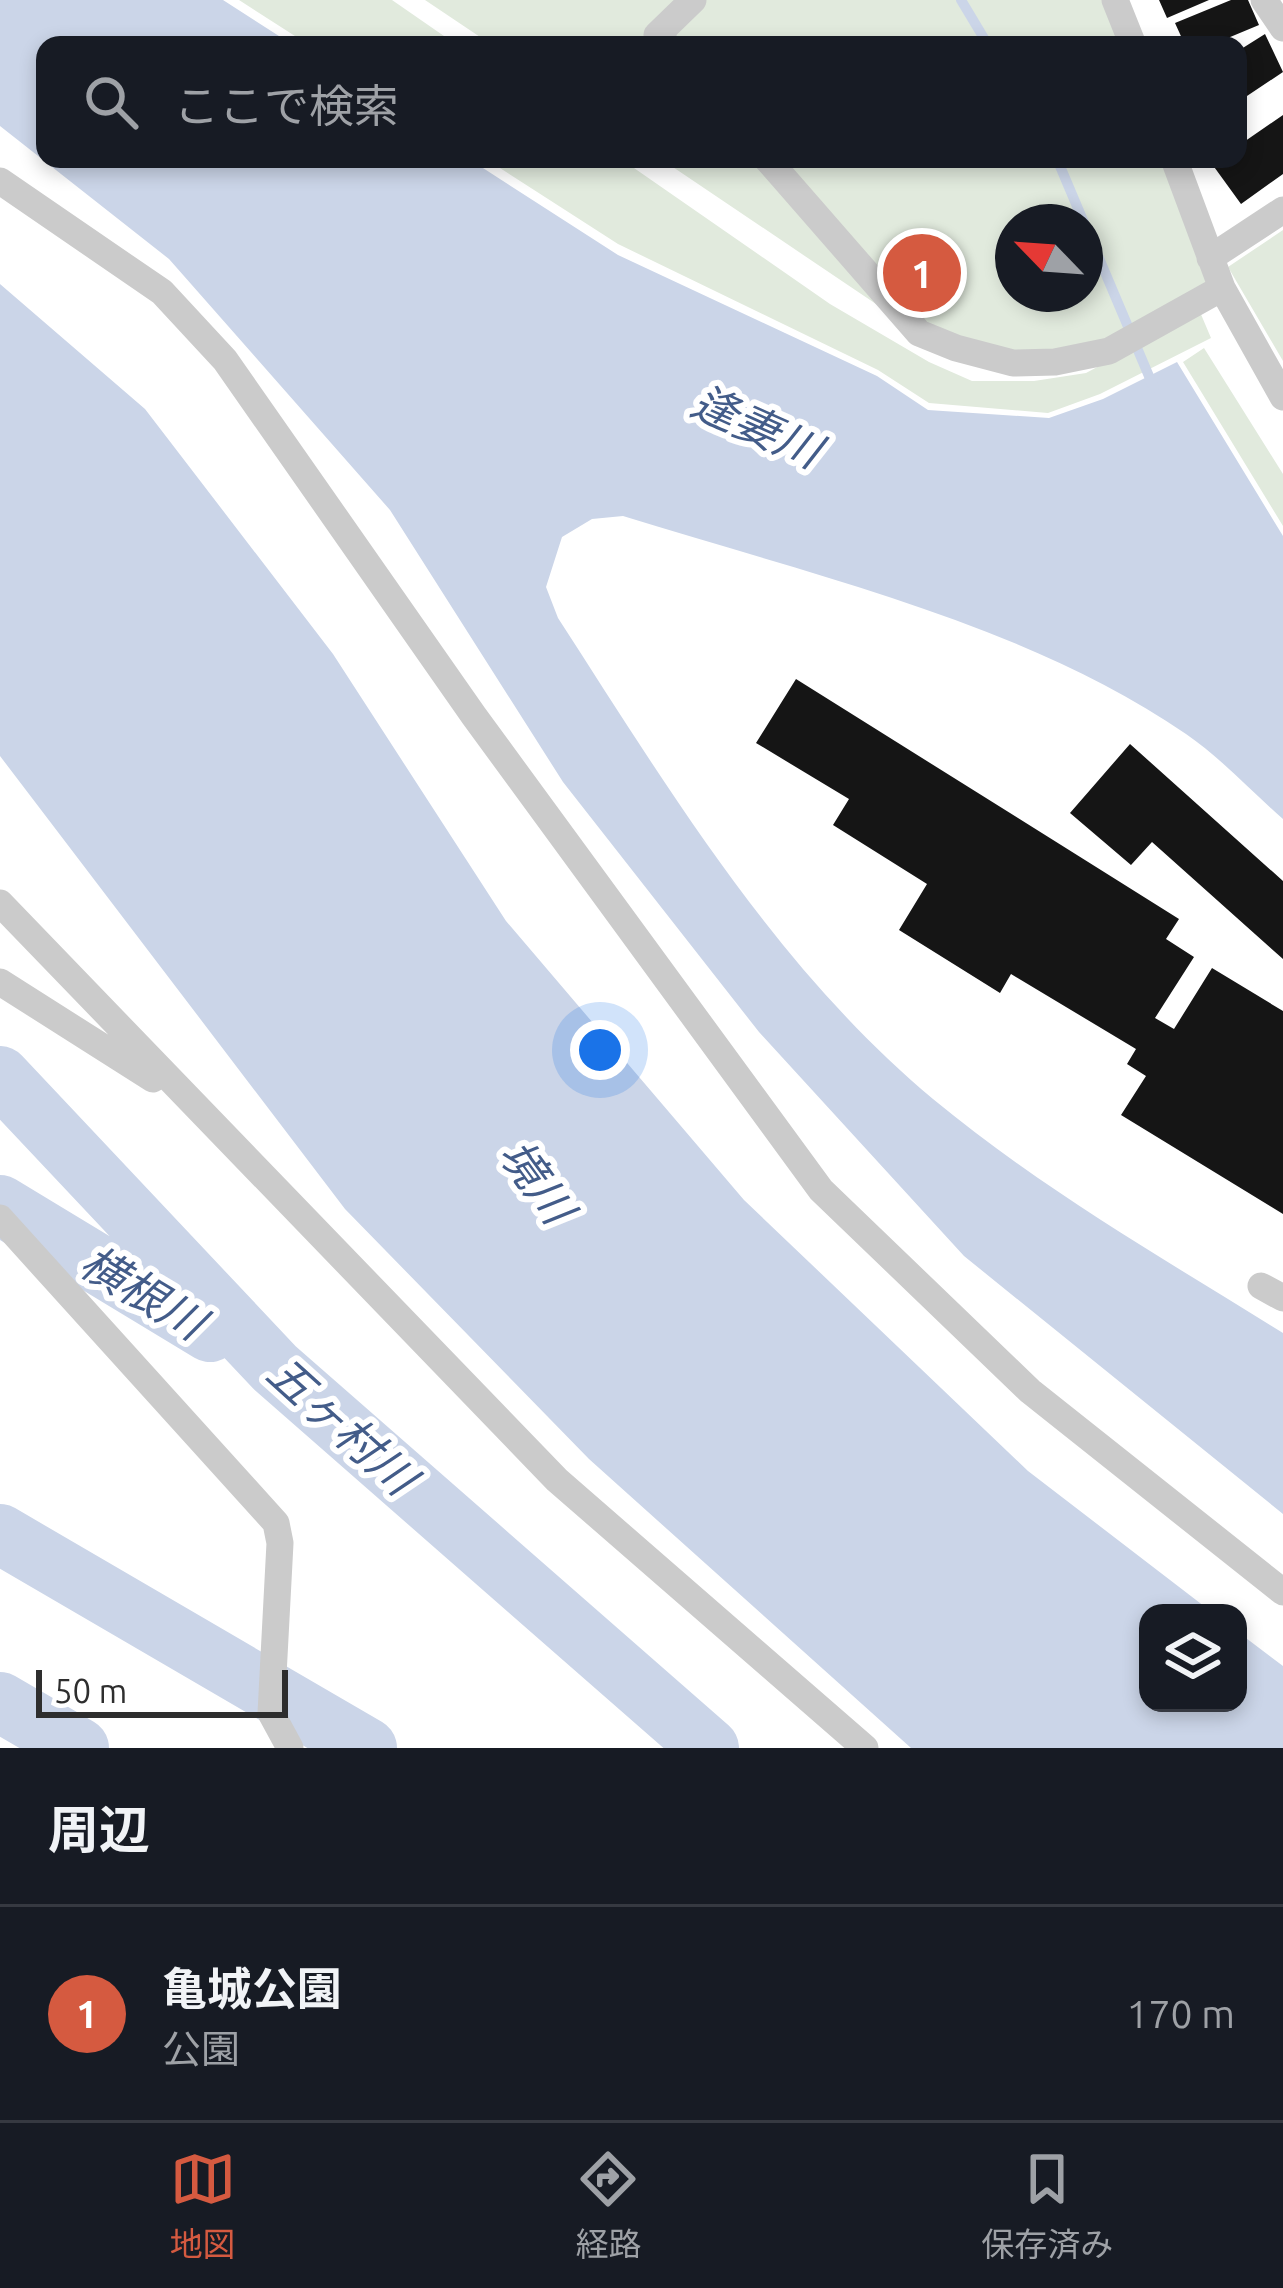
<!DOCTYPE html>
<html lang="ja">
<head>
<meta charset="utf-8">
<style>
	body { margin:0; font-family:Ubuntu,"Noto Sans JP",sans-serif; background:#20242c; color:#f1f3f6 }
	.controls { position:absolute; right:36px; bottom:36px; display:grid; overflow:hidden; border-radius:24px; box-shadow:0 6px 18px #0003 }
	.controls button { width:108px; height:108px; display:grid; place-items:center; padding:0; border:0; border-bottom:3px solid #363941; background:#171b24; color:#f1f3f6; font:60px sans-serif }
	.compass { position:absolute; left:995px; top:204px; width:108px; height:108px; border-radius:50%; background:#171b24; box-shadow:0 6px 18px #0003; rotate:295deg }
	.scale { position:absolute; left:36px; bottom:30px; width:252px; box-sizing:border-box; padding-left:12px; border:6px solid #2e2e2e; border-top:0; font-size:33px; line-height:42px; white-space:nowrap; color:#2e2e2e; -webkit-text-stroke:9px #fff; paint-order:stroke }
	.you { position:absolute; left:600px; top:1050px; width:42px; height:42px; margin:-30px; border:9px solid #fff; border-radius:50%; background:#1a73e8; box-shadow:0 0 0 18px #1a73e833 }
	.badge { display:grid; place-items:center; width:78px; height:78px; border-radius:50%; background:#d55a40; color:#fff; font-size:39px; font-weight:700 }
	.pin { position:absolute; translate:-50% -50%; border:6px solid #fff; box-shadow:0 3px 12px #0006 }
	.list { margin:0; padding:0; list-style:none }
	h2 { display:flex; justify-content:space-between; align-items:center; height:156px; margin:0; padding:0 48px; font-size:51px }
	h2 small { font-size:39px; font-weight:400; color:#9ea1a6 }
	.list li { display:grid; grid-template-columns:78px 1fr auto; gap:36px; align-items:center; box-sizing:border-box; height:216px; padding:0 48px; border-top:3px solid #363941 }
	.list b { display:block; font-size:45px; white-space:nowrap }
	.list p { margin:0; font-size:39px; white-space:nowrap; color:#9ea1a6 }
	.list em { font-size:39px; font-style:normal; color:#9ea1a6 }
	.icon { flex:none; width:66px; height:66px; fill:none; stroke:currentColor; stroke-width:2; stroke-linecap:round; stroke-linejoin:round }
	.map { position:relative; flex:none; width:1283px; height:1748px; overflow:hidden }
	.search { position:absolute; background:#171b24; box-shadow:0 6px 18px #0003; left:36px; right:36px; top:36px; height:132px; display:flex; align-items:center; gap:30px; box-sizing:border-box; padding:0 42px; border-radius:24px; color:#9ea1a6; font-size:45px }
	.sheet { height:372px; background:#171b24 }
	nav { display:flex; justify-content:space-around; align-items:center; box-sizing:border-box; height:168px; border-top:3px solid #363941; background:#171b24; font-size:33px; color:#9ea1a6 }
	nav a { display:grid; justify-items:center; gap:6px }
	nav .on { color:#d55a40 }
	.map>svg:first-child { display:block }
</style>
</head>
<body>
<div class="map">
<svg width="1283" height="1748" viewBox="0 0 1283 1748">
	<rect width="100%" height="100%" fill="#fff"/>
	<!-- green -->
	<path fill="#e1eadd" fill-rule="evenodd" d="M239,0h153l65,45h-148z
		M425,0h690l18,45h-641z
		M486,159h135l209,145 99,58 43,19h62l52,-8 114,-61 11,26 -111,56 -52,19 -119,-10 -51,-33 -260,-126z
		M661,159h513l48,129 -140,69 -69,6 -94,-30zM1013,222h72v72h-72z
		M1283,230v131l-55,-94z
		M1204,348l79,126v52l-100,-164z"/>
	<!-- water -->
	<path fill="#cbd5e8" d="M0,0h223l70,45h-248v114h424l149,96 259,121 51,34 121,8 54,-19 74,-37 106,174v283c-31,-27 -62,-61 -97,-85 -161,-111 -378,-160 -563,-218l-31,3 -30,18 -16,50 12,31c110,170 218,350 375,481 109,90 231,160 350,234v181l-319,-258 -205,-224 -196,-250 -173,-272 -221,-251 -169,-133z
		M0,284l145,125 188,245 173,267 238,279 284,271 185,142h-65v90h90v-71l45,34v82h-372l-322,-289 -244,-250 -345,-453z"/>
	<g fill="none" stroke-linecap="round" stroke-linejoin="round">
		<!-- stream -->
		<path stroke="#cbd5e8" stroke-width="10" d="M961,0l27,45
			M1057,159l97,229"/>
		<!-- river -->
		<path stroke="#cbd5e8" stroke-width="60" d="M0,1076l275,292 434,380
			M0,1205l210,127
			M0,1534l367,214
			M0,1702l79,46"/>
	</g>
	<!-- building -->
	<path fill="#151515" d="M1159,0h50l-42,18z
		M1231,0h17l11,25 -48,20h-26l-10,-22z
		M1265,34l18,38 -45,30v-51z
		M1283,115v59l-42,30 -29,-40 26,-5v-13z
		M796,679l383,240 -13,20 28,18 -39,61 19,11 38,-61 71,43v203l-162,-99 25,-39 -19,-12 9,-15 -125,-75 -11,19 -101,-63 28,-46 -94,-59 16,-26 -93,-56z
		M1130,744l153,137v78l-131,-117 -21,23 -61,-52z"/>
	<g fill="none" stroke-linecap="round" stroke-linejoin="round">
		<!-- minor -->
		<path stroke="#cbcbcb" stroke-width="27" d="M1115,0l18,45
			M1264,0l19,28
			M667,45l-10,-10 36,-35
			M767,159l152,174 37,15 57,15 42,-1 54,-11 113,-63
			M1174,159l48,129 61,109
			M0,181l162,111 63,68 249,356 347,474 209,201 253,201
			M1210,258l73,-48
			M0,903l557,577 308,268
			M0,982l153,97
			M0,1218l276,305 4,20 -9,170 19,35
			M1261,1286l22,12"/>
	</g>
	<g text-anchor="middle" dominant-baseline="central" stroke-width="12" stroke-linejoin="round" paint-order="stroke">
		<!-- water labels -->
		<g font-size="45" font-style="italic" fill="#435c89" stroke="#fff">
			<text transform="translate(757 426) rotate(24)">逢妻川</text>
			<text transform="translate(537 1181) rotate(54)">境川</text>
			<text transform="translate(143 1292) rotate(31)">横根川</text>
			<text transform="translate(342 1425) rotate(42)">五ヶ村川</text>
		</g>
	</g>
</svg>
<div class="controls">
<button><svg class="icon" aria-label="layers" viewBox="0 0 24 24"><path d="M12 4l9 5-9 5-9-5zM3 14l9 5 9-5"/></svg></button>
</div>
<svg class="compass" viewBox="-18 -18 36 36"><path d="M0-13l5 13h-10z" fill="#e53935"/><path d="M0 13l5-13h-10z" fill="#9ea1a6"/></svg>
<div class="scale">50 m</div>
<div class="you"></div>
<div class="pin badge" style="left:922px;top:273px">1</div>
<div class="search"><svg class="icon" aria-label="search" viewBox="0 0 24 24"><circle cx="10" cy="10" r="6"/><path d="M15 15l6 6"/></svg>ここで検索</div>
</div>
<section class="sheet">
<h2>周辺<small></small></h2>
<ul class="list">
<li><span class="badge">1</span><div><b>亀城公園</b><p>公園</p></div><em>170 m</em></li>
</ul>
</section>
<nav>
<a class="on"><svg class="icon" aria-label="map" viewBox="0 0 24 24"><path d="M3 6l6-2 6 2 6-2v14l-6 2-6-2-6 2zM9 4v14M15 6v14"/></svg>地図</a>
<a><svg class="icon" aria-label="directions" viewBox="0 0 24 24"><path d="M12 3l9 9-9 9-9-9zM9 14v-3h6M13 9l2 2-2 2"/></svg>経路</a>
<a><svg class="icon" aria-label="saved" viewBox="0 0 24 24"><path d="M7 4h10v16l-5-4-5 4z"/></svg>保存済み</a>
</nav>
</body>
</html>
